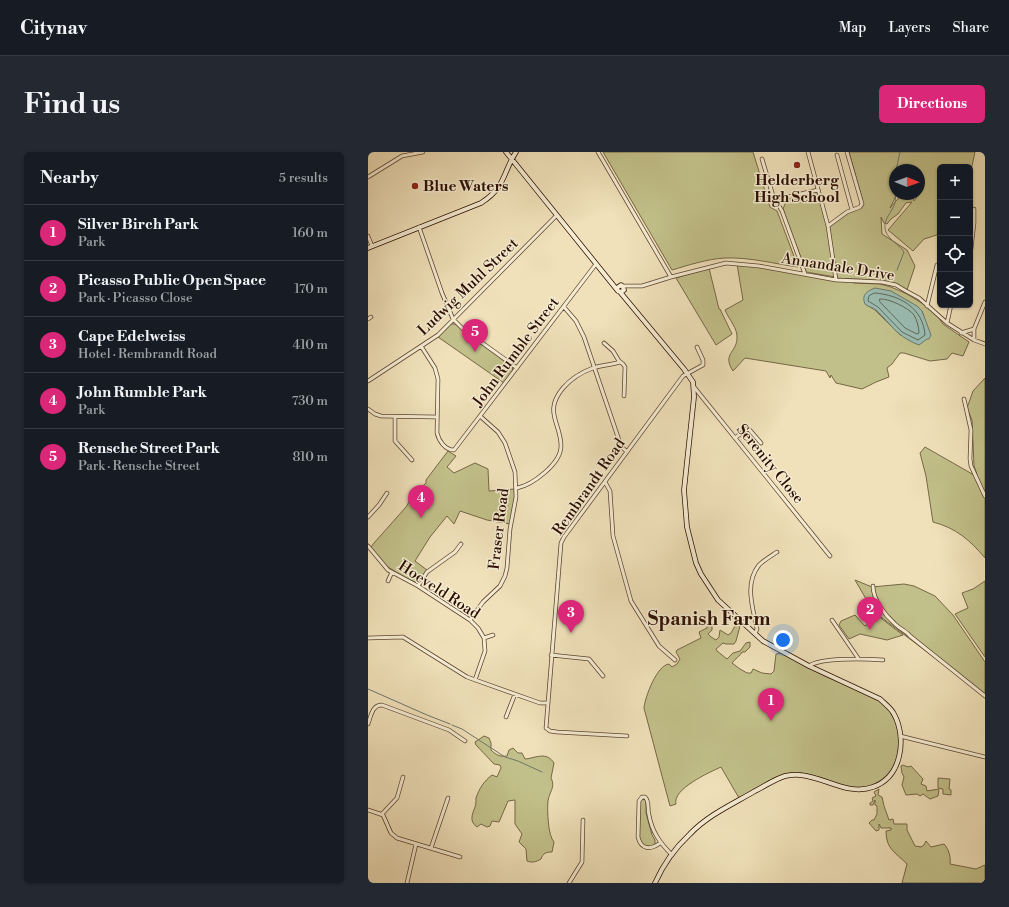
<!DOCTYPE html>
<html lang="en">
<head>
<meta charset="utf-8">
<style>
	body { margin:0; font-family:"Libre Bodoni",serif; background:#242831; color:#f1f3f6 }
	.controls { position:absolute; right:12px; top:12px; display:grid; overflow:hidden; border-radius:6px; box-shadow:0 1px 3px #0004 }
	.controls button { width:36px; height:36px; display:grid; place-items:center; padding:0; border:0; border-bottom:1px solid #363941; background:#171b24; color:#f1f3f6; font:20px sans-serif }
	.compass { position:absolute; left:521px; top:12px; width:36px; height:36px; border-radius:50%; background:#171b24; box-shadow:0 1px 3px #0004; rotate:91deg }
	.you { position:absolute; left:415px; top:488px; width:14px; height:14px; margin:-10px; border:3px solid #fff; border-radius:50%; background:#1a73e8; box-shadow:0 0 0 6px #1a73e833 }
	.badge { display:grid; place-items:center; width:26px; height:26px; border-radius:50%; background:#db2777; color:#fff; font-size:13px; font-weight:700 }
	.pin { position:absolute; translate:-50% -33px; filter:drop-shadow(0 1px 2px #0008) }
	.pin::after { content:''; position:absolute; top:21px; width:14px; height:12px; background:inherit; clip-path:polygon(0 0,100% 0,50% 100%) }
	.list { margin:0; padding:0; list-style:none }
	h2 { display:flex; justify-content:space-between; align-items:center; height:52px; margin:0; padding:0 16px; font-size:17px }
	h2 small { font-size:13px; font-weight:400; color:#9ea1a6 }
	.list li { display:grid; grid-template-columns:26px 1fr auto; gap:12px; align-items:center; box-sizing:border-box; height:56px; padding:0 16px; border-top:1px solid #363941 }
	.list b { display:block; font-size:15px; white-space:nowrap }
	.list p { margin:0; font-size:13px; white-space:nowrap; color:#9ea1a6 }
	.list em { font-size:13px; font-style:normal; color:#9ea1a6 }
	.icon { flex:none; width:22px; height:22px; fill:none; stroke:currentColor; stroke-width:2; stroke-linecap:round; stroke-linejoin:round }
	.map { position:relative; flex:none; width:617px; height:731px; overflow:hidden; border-radius:6px }
	header { display:flex; align-items:center; gap:24px; box-sizing:border-box; height:56px; padding:0 20px; background:#171b24; border-bottom:1px solid #363941 }
	header strong { font-size:19px }
	nav { display:flex; gap:22px; margin-inline-start:auto; font-size:14px }
	.intro { display:flex; align-items:center; justify-content:space-between; box-sizing:border-box; height:96px; padding:0 24px }
	h1 { margin:0; font-size:28px }
	.button { padding:10px 18px; border-radius:6px; background:#db2777; color:#fff; font-size:14px; font-weight:700 }
	main { display:flex; gap:24px; padding:0 24px }
	aside { flex:1; background:#171b24; border-radius:6px; box-shadow:0 1px 3px #0004 }
	.map>svg:first-child { display:block }
</style>
</head>
<body>
<header>
<strong>Citynav</strong>
<nav><a>Map</a><a>Layers</a><a>Share</a></nav>
</header>
<div class="intro"><h1>Find us</h1><a class="button">Directions</a></div>
<main>
<aside>
<h2>Nearby<small>5 results</small></h2>
<ul class="list">
<li><span class="badge">1</span><div><b>Silver Birch Park</b><p>Park</p></div><em>160 m</em></li>
<li><span class="badge">2</span><div><b>Picasso Public Open Space</b><p>Park · Picasso Close</p></div><em>170 m</em></li>
<li><span class="badge">3</span><div><b>Cape Edelweiss</b><p>Hotel · Rembrandt Road</p></div><em>410 m</em></li>
<li><span class="badge">4</span><div><b>John Rumble Park</b><p>Park</p></div><em>730 m</em></li>
<li><span class="badge">5</span><div><b>Rensche Street Park</b><p>Park · Rensche Street</p></div><em>810 m</em></li>
</ul>
</aside>
<div class="map">
<svg width="617" height="731" viewBox="0 0 617 731">
	<rect width="100%" height="100%" fill="#f0e1ba"/>
	<filter id="stains"><feTurbulence type="fractalNoise" baseFrequency=".005" numOctaves="4"/><feColorMatrix values="0 0 0 0 .2 0 0 0 0 .09 0 0 0 0 .02 0 0 0 .5 -.17"/></filter>
	<radialGradient id="worn" r=".72"><stop offset=".6" stop-color="#630" stop-opacity="0"/><stop offset="1" stop-color="#630" stop-opacity=".3"/></radialGradient>
	<!-- green -->
	<path fill="#c2c08a" stroke="#766746" fill-rule="evenodd" d="M235,0h150l17,55 7,4 21,56c-23,-3 -48,-10 -73,-9 -18,1 -36,7 -53,12z
		M481,0h126l-5,23v-8h-30v67l-16,5 -11,12 -25,-21 24,-28 -6,1 -8,11 -7,5 -4,5 -3,-1 -3,-6 1,17 25,16 8,16 -8,24c-22,-12 -45,-10 -70,-12l-8,-50c5,-11 22,-17 32,-21l1,-9zM538,14l3,4h10v22l3,-2 -8,11 -1,-6 2,-1h-13l-12,14 7,-14h-2v-24h10z
		M448,40l3,2 8,32 8,51 -29,-5 -23,-63 4,-10 9,-2 1,3 13,-4 -1,-3z
		M369,112l116,17v2l27,1 11,3 16,7 21,13 9,8 6,9 26,18 -6,14 -11,-3 -5,6 -17,2 -26,-8h-4l-8,11 -5,4 2,9 -13,5 -14,7 -26,-6 -5,-8 -1,3 -4,-7 -81,-13 -12,13c-11,-17 3,-18 4,-32 1,-11 -8,-19 -12,-29l18,-10zM497,152l57,7 6,19 -28,5 -25,-25z
		M341,116l10,41h1l12,25 -16,11 -40,-67z
		M82,172h5l57,42 1,5 -9,12 -66,-46z
		M617,226v180c-15,-18 -29,-30 -52,-36l-7,-46 -6,-23 5,-6 49,28 3,-1 -3,-8 -2,-46 -5,-12 6,-17z
		M80,299l8,5 -9,11 7,6 21,-10 13,6 1,22 26,-2v8l-5,27 -23,-4 -27,-9 -6,13 -7,-8 -17,21 -15,24 12,9 -8,11 -5,1c-19,-10 -32,-16 -43,-35l3,-4 32,-36 7,-12 13,-12v-3z
		M487,428l17,7 32,-3 10,2 21,10 18,19 32,47v34l-112,-85z
		M617,429v76l-30,-43 13,-6 -6,-15 11,-4z
		M487,463l10,11 13,-10 25,19 -16,5 -27,-6 -11,5 -10,-14 2,-4z
		M342,470l2,1v7l-4,4 3,3 5,3 3,-3 1,-7 8,5 3,-2 4,-7 4,-1 1,1 -4,15 -2,3h-8l-3,-1 -7,6 1,2 10,8 6,-6 7,-2 6,-8 4,-1v5l-5,5h-3c-2,4 -7,7 -10,11l8,6 7,4h4l2,-4 9,4 9,1 3,-3 2,-17 5,-1 44,23 29,12 24,12 10,8 7,13 3,2c1,10 3,21 0,31 -5,24 -29,39 -53,32 -17,-4 -33,-14 -51,-13 -17,0 -40,17 -55,25l-18,-31c-11,5 -49,22 -45,37l-6,2 -26,-98c1,-11 13,-43 25,-44l3,3 5,-3 3,-5 -4,-7 1,-2 24,-12 -2,-6 8,-4v-4z
		M116,584l5,2 2,5v7c5,5 9,7 16,6l2,-6 4,-2 5,5h4l3,6c11,-1 21,-8 29,4l-3,15c5,9 -2,14 -3,23 -1,9 0,35 6,41l-2,10c-6,0 -9,1 -11,7 -5,3 -9,4 -14,2l-1,-12 -7,-7 3,-8 -7,-10v-24l-7,1 -9,21 -7,-1 -2,5 -3,1 -6,-3 -4,3c-8,-6 -5,-12 -2,-20 1,-2 1,-6 1,-9 3,-9 8,-17 16,-23l5,2 4,-9 -1,-3 -6,-1 -18,-19 -1,-3z
		M535,613l5,2 3,-1 12,13 -2,5 5,2 1,5 12,-2 -1,7 -8,3 -7,-5 -3,2 -3,-2 -11,1 -4,-10 2,-8 -2,-4 -1,-7z
		M570,626l12,1 -1,10 2,1v5l-8,-1v-5l-5,-1z
		M511,637l-1,6 4,2 2,9 5,14 4,-1 1,5h13v6l8,16 6,1 3,-2 2,-4 5,6 13,-3c5,5 7,14 6,20l26,5 9,-4v18h-83l5,-19c-12,-12 -21,-15 -21,-33l5,-1v-2h-10l-2,-4v6l-3,1 -7,-8 3,-3h2l3,-6v-8l-2,-1v-5l-2,5h-3v-2l3,-2 -1,-3 4,-2 -2,-4z
		M273,647l5,1v13l6,22 3,5v4c-5,4 -10,3 -14,-1l-2,-6v-35z"/>
	<!-- water -->
	<path fill="#9abdb2" stroke="#6e776c" d="M507,136l16,3 26,15 5,5 9,24 -2,4h-2l-8,6c-23,-9 -27,-20 -43,-35 -3,-3 -8,-3 -11,-6 -4,-9 2,-13 10,-16z"/>
	<g fill="none" stroke-linecap="round" stroke-linejoin="round">
		<!-- shore -->
		<path stroke="#62665a" stroke-width="1" d="M507,141c25,2 48,15 50,42l-7,5 -16,-8 -24,-25 -10,-6 1,-5z
			M512,147c8,-1 29,9 34,16 3,5 5,13 5,18l-2,1 -12,-6 -25,-26z"/>
		<!-- stream -->
		<path stroke="#6e776c" stroke-width="1" d="M528,18l4,-18
			M527,23v18
			M527,42c4,16 -15,23 -9,38 2,7 15,14 18,20l-7,18
			M0,537l59,26 23,9
			M84,573l10,4 43,28 13,4 24,11"/>
		<!-- street casing -->
		<g stroke="#5c4331" stroke-width="4.5">
			<path id="street" d="M230,0l73,125
				M440,0l20,74 8,54
				M469,3l15,55
				M394,7l11,37 9,15 23,63
				M0,25l34,-21 21,-4
				M409,51l10,-6 31,-7
				M460,74l19,-14 13,-5 2,-3 -15,-52
				M51,75l23,66 11,26 10,10 54,39
				M0,84l4,10
				M602,105l4,-34v-14
				M254,134h20l29,-9 55,-14 33,3 77,14 46,2 14,3 10,6 13,7 28,25 27,17 11,4
				M559,154l10,-41
				M196,155l12,14 8,16 37,109 6,6
				M0,167l3,-2
				M579,171l4,-18
				M593,181l13,-4
				M606,188v-11l11,-27
				M236,191l9,8 6,10 4,3 2,3 -1,29
				M53,194l14,22 3,11 -1,54c2,8 8,17 17,17l142,-186
				M0,229l70,-46 119,-120
				M326,235l136,169
				M596,247l7,31 -1,29 1,7 14,30
				M0,257l7,5 6,2 55,1
				M27,265v24l17,19
				M367,286l13,-10 13,15
				M237,330l5,9 3,45 18,65 28,45 16,14
				M149,336c15,-3 44,-24 44,-42 0,-23 -18,-34 2,-58 7,-8 19,-16 30,-20 9,-3 18,-3 27,-6
				M0,365l11,-12 8,-12
				M0,394l20,24 30,16 52,34 8,8 6,10 1,13 -10,29
				M20,429l4,-9
				M50,434l9,-14 28,-20 6,-8
				M505,434c0,14 12,29 22,38 5,5 11,7 15,12l75,60
				M102,468l13,-18 17,-16 5,-10 2,-8 3,-39 6,-32 -1,-25 -10,-29 -7,-11 -17,-15
				M464,468l26,38
				M387,482l2,-5c-4,-21 -13,-45 2,-64 5,-5 12,-9 18,-13
				M0,486l35,-1 64,40 73,26h7
				M116,486l9,-3
				M183,503l38,4 14,17
				M441,514c12,-9 59,-7 74,-6
				M138,565l9,-23
				M0,572c3,-8 4,-19 14,-19l67,25 16,11
				M259,584l-70,-4 -7,-1 -4,-3 15,-185 3,-6 119,-161 20,-11v-5l-6,-13
				M532,584l85,21
				M0,658l15,5 8,18 6,5 63,19
				M14,662l15,-16 6,-21
				M292,691c-9,7 -19,7 -22,-6l1,-36 3,-4h3c5,5 2,12 4,18 3,17 11,28 23,40
				M63,696l17,-50
				M39,731l9,-39
				M201,731l13,-21 1,-42"/>
		</g>
		<!-- secondary casing -->
		<g stroke="#2b0e03" stroke-width="5.5">
			<path id="secondary" d="M138,0l112,139 3,1 3,-2 -1,-3 -2,-2 -4,3
				M0,96l113,-45c25,-16 21,-29 35,-51
				M252,140l64,77 9,13 1,15 -10,93 3,37 9,36 5,11 17,26 45,41 46,25 71,33c5,5 11,9 14,15 13,24 8,63 -21,73 -26,9 -48,-10 -73,-12 -5,-1 -10,0 -15,1 -10,3 -20,10 -30,15 -22,13 -47,24 -65,43 -15,14 -27,31 -35,49"/>
		</g>
		<!-- street -->
		<use href="#street" stroke="#f5ecd2" stroke-width="3"/>
		<!-- secondary -->
		<use href="#secondary" stroke="#f5ecd2" stroke-width="4"/>
	</g>
	<!-- markers -->
	<g fill="#8f2418" stroke="#f5ecd2" stroke-width="1.5">
		<circle cx="429" cy="13" r="4"/>
		<circle cx="47" cy="34" r="4"/>
	</g>
	<g text-anchor="middle" dominant-baseline="central" stroke-width="3" stroke-linejoin="round" paint-order="stroke">
		<!-- poi labels -->
		<g font-size="15" font-weight="bold" fill="#2b0e03" stroke="#f5ecd2">
			<text x="429" y="28">Helderberg<tspan x="429" dy="17">High School</tspan></text>
			<text x="55" y="34" text-anchor="start">Blue Waters</text>
		</g>
		<!-- street labels -->
		<g font-size="15" fill="#2b0e03" stroke="#f5ecd2">
			<text transform="translate(470 115) rotate(9)">Annandale Drive</text>
			<text transform="translate(100 135) rotate(-44)">Ludwig Muhl Street</text>
			<text transform="translate(148 200) rotate(-53)">John Rumble Street</text>
			<text transform="translate(402 312) rotate(51)">Serenity Close</text>
			<text transform="translate(221 335) rotate(-55)">Rembrandt Road</text>
			<text transform="translate(131 377) rotate(-83)">Fraser Road</text>
			<text transform="translate(71 438) rotate(33)">Hoeveld Road</text>
		</g>
		<!-- district labels -->
		<g font-size="19" font-weight="bold" fill="#2b0e03" stroke="#f5ecd2">
			<text x="341" y="467">Spanish Farm</text>
		</g>
	</g>
	<rect width="100%" height="100%" filter="url(#stains)"/>
	<rect width="100%" height="100%" fill="url(#worn)"/>
</svg>
<div class="controls">
<button>+</button>
<button>−</button>
<button><svg class="icon" aria-label="locate" viewBox="0 0 24 24"><circle cx="12" cy="12" r="6"/><path d="M12 2v4M12 18v4M2 12h4M18 12h4"/></svg></button>
<button><svg class="icon" aria-label="layers" viewBox="0 0 24 24"><path d="M12 4l9 5-9 5-9-5zM3 14l9 5 9-5"/></svg></button>
</div>
<svg class="compass" viewBox="-18 -18 36 36"><path d="M0-13l5 13h-10z" fill="#e53935"/><path d="M0 13l5-13h-10z" fill="#9ea1a6"/></svg>
<div class="you"></div>
<div class="pin badge" style="left:403px;top:569px">1</div>
<div class="pin badge" style="left:502px;top:478px">2</div>
<div class="pin badge" style="left:203px;top:481px">3</div>
<div class="pin badge" style="left:53px;top:366px">4</div>
<div class="pin badge" style="left:107px;top:200px">5</div>
</div>
</main>
</body>
</html>
